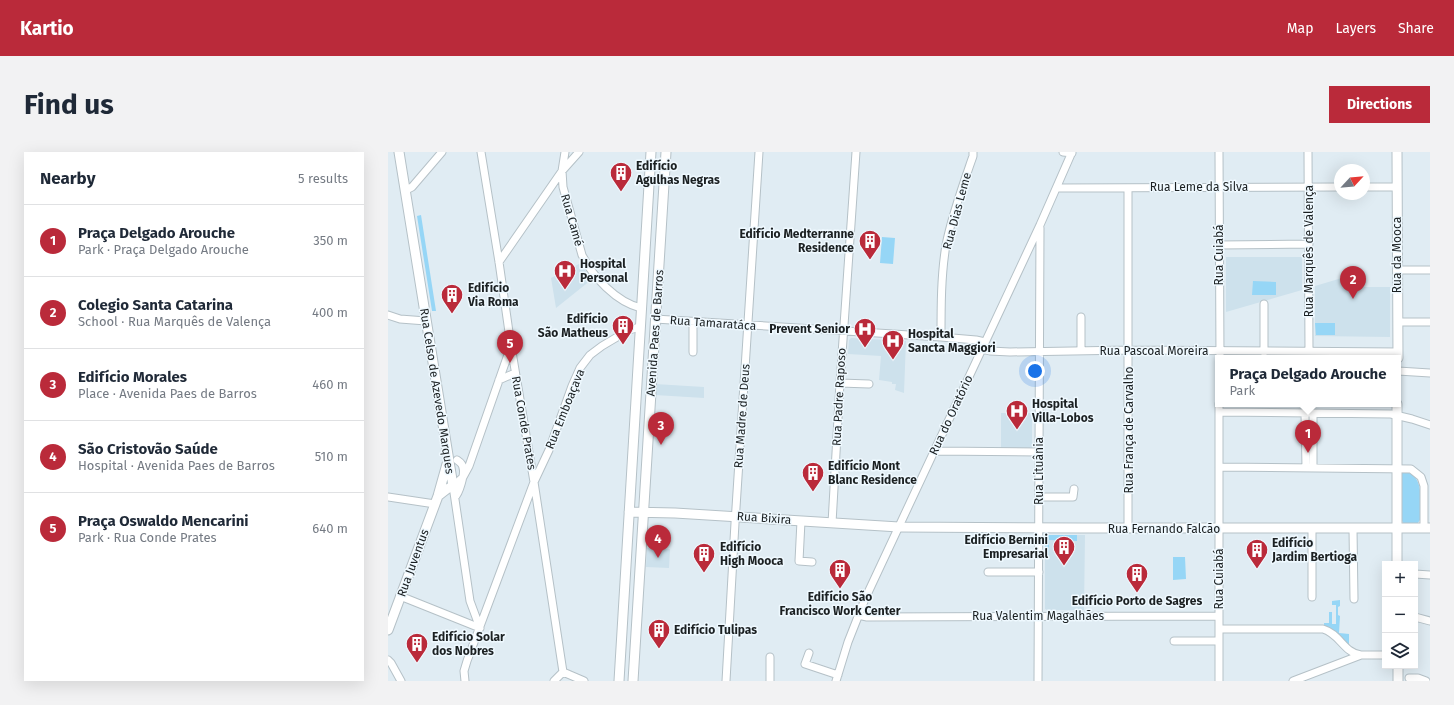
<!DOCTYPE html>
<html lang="en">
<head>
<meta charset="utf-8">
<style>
	body { margin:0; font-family:"Fira Sans",sans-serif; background:#f2f2f3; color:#1f2937 }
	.controls { position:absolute; right:12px; bottom:12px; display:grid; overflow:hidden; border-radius:0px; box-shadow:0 4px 16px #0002 }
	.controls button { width:36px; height:36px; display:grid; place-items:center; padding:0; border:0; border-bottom:1px solid #e0e1e3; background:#fff; color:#1f2937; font:20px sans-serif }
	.compass { position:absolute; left:946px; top:12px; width:36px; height:36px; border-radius:50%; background:#fff; box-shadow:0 4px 16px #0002; rotate:64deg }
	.you { position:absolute; left:647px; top:219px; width:14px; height:14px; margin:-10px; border:3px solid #fff; border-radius:50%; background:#1a73e8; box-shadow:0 0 0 6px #1a73e833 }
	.badge { display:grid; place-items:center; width:26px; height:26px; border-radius:50%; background:#ba2a3a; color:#fff; font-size:13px; font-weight:700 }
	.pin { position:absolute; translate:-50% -33px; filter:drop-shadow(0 1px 2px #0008) }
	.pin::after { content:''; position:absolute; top:21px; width:14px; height:12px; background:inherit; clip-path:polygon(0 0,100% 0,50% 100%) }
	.popup { position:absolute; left:827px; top:203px; width:186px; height:52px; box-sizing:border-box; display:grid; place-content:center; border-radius:0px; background:#fff; filter:drop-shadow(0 1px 3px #0005); font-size:13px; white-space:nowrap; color:#747a83 }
	.popup b { font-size:15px; color:#1f2937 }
	.popup::after { content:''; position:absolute; left:50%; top:100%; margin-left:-8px; border:8px solid transparent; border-top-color:#fff }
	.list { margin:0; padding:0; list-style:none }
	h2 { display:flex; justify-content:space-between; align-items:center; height:52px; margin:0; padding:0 16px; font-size:17px }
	h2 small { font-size:13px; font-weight:400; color:#747a83 }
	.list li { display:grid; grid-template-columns:26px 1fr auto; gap:12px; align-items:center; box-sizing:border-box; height:72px; padding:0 16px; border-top:1px solid #e0e1e3 }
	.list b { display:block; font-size:15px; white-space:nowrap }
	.list p { margin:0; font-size:13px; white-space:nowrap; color:#747a83 }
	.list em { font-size:13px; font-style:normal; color:#747a83 }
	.icon { flex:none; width:22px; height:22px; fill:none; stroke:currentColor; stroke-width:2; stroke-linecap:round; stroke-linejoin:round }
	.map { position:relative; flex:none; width:1042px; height:529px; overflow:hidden; border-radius:0px }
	header { display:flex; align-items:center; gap:24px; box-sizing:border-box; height:56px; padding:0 20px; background:#ba2a3a; color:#fff }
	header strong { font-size:19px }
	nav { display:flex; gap:22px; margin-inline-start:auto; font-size:14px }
	.intro { display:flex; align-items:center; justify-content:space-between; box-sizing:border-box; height:96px; padding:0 24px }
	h1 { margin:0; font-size:28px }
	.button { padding:10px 18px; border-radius:0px; background:#ba2a3a; color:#fff; font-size:14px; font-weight:700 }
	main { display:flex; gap:24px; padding:0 24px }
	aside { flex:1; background:#fff; border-radius:0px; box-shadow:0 4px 16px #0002 }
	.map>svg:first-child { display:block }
</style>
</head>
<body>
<header>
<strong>Kartio</strong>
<nav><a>Map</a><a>Layers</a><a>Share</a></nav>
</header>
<div class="intro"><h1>Find us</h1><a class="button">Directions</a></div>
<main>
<aside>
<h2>Nearby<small>5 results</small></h2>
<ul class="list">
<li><span class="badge">1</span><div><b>Praça Delgado Arouche</b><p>Park · Praça Delgado Arouche</p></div><em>350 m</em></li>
<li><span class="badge">2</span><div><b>Colegio Santa Catarina</b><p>School · Rua Marquês de Valença</p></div><em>400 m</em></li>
<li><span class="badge">3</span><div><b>Edifício Morales</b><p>Place · Avenida Paes de Barros</p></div><em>460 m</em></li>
<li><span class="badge">4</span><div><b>São Cristovão Saúde</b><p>Hospital · Avenida Paes de Barros</p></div><em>510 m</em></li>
<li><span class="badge">5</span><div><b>Praça Oswaldo Mencarini</b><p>Park · Rua Conde Prates</p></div><em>640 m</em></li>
</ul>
</aside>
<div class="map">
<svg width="1042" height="529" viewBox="0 0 1042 529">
	<rect width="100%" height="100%" fill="#e0ecf3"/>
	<!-- built -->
	<path fill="#cde1ec" d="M838,105h76v33l-76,22z
		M193,111l10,17 -35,28 -5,-30z
		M964,123l1,12h37v50l-75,-1v-50z
		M463,186l55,3 -2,52 -9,-3 1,-6h-4v-2l-13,-2 2,-24 -33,-2 1,-14z
		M267,232l49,3v11l-49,-3z
		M613,261h31v36h-31z
		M657,383h40l-1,75h-37l-2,-1z
		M259,396l23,1 -1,19 -23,-1z"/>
	<!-- green -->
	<path fill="#96d6f6" d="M33,63l15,96h-4l-15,-95z
		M494,85l13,1 -2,26 -13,-1z
		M865,129l23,1v13h-24z
		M927,171h20v12h-19z
		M1016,319c22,5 16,32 16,49l-3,4h-13l-2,-3v-48z
		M657,383h32v6l-28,-1v16h-4z
		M785,405h12l1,22 -13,1z
		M952,448v6l-2,1v8l2,1 -1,17 10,1v11l-12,-11 -13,-8v-3h5v-11h3v12h4v-19h-4v-4z"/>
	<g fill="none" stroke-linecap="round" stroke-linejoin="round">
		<!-- minor casing -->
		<g stroke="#b5c1c7" stroke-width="9">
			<path id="minor" d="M93,0l18,110 12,84 23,136 29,190
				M177,0l-3,19 1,16 19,68c11,22 34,47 59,53
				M675,0l9,1
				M831,0l1,206
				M920,0l1,199
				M976,35h33
				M669,36l283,-1
				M740,36v340
				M18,38l6,-3 30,-35
				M831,93l90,-1
				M111,110l63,-91 17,-19
				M1009,118h33
				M0,163l12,4 26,2
				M267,167l286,18 35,3 9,2
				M1010,170h32
				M553,185c0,-30 0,-62 5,-92 6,-30 17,-60 27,-89v-4
				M594,197l8,2 20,1 119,-2 269,2
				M693,199v-34
				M305,200v-30
				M876,200v-48
				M1010,219l32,2
				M111,228l16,-7
				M452,231l29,1
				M831,260l172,2 21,5 18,6
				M917,261l1,55
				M925,261v55
				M546,299l105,1
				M831,315l192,2 10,8 3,9v42
				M0,345l47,7
				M67,345c4,-3 10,-23 8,-29 0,-4 -3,-6 -6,-8
				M651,345h34l1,-8
				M413,369l-2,40 13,1
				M444,371l8,-140 16,-231
				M924,377v68
				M965,377l1,70
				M600,420h51
				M1027,422l15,1
				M12,444l80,32
				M470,463l9,2 352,-1
				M1027,465l15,4
				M92,476l-10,-27 -17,-115 10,-9 6,-11 42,-120
				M831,477h104c17,5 21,24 38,26
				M786,489h45
				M421,501l-4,11 33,11
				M0,508l3,3 10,18
				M175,520l21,9
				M1021,526h9l8,3
				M77,529l-1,-10 3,-10 67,-179 15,-32 23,-64 8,-18 10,-13 12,-9 27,-16 11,-3
				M166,529l9,-9
				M338,529l9,-158 24,-371
				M382,529v-24
				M448,529l12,-39 17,-43 175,-374 32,-73
				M650,529l2,-453
				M831,529v-277
				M905,529l68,-26h24"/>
		</g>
		<!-- major casing -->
		<g stroke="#b5c1c7" stroke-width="11">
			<path id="major" d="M11,0l54,334 -6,3 -9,7
				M1009,0l1,206
				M241,360l46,1 224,14 183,1h348
				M1009,412v-160
				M0,478l50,-134 9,-32
				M1010,514v15
				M231,529l32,-529
				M245,529l33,-529"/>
		</g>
		<!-- minor -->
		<use href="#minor" stroke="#fff" stroke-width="7"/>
		<!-- major -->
		<use href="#major" stroke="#fff" stroke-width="9"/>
	</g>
	<!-- icons -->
	<defs>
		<g id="building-pin" transform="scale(1.15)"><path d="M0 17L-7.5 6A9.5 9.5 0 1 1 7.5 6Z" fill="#ba2a3a" stroke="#eff9ff"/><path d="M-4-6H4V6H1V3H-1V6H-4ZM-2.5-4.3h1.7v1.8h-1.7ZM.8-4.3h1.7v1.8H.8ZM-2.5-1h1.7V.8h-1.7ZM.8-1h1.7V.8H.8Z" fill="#fff"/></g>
		<g id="hospital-pin" transform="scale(1.15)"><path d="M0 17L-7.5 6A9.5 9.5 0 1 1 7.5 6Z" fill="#ba2a3a" stroke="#eff9ff"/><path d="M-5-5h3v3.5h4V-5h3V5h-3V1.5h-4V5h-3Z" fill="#fff"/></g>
	</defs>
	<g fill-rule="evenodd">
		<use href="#building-pin" x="233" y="21"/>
		<use href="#building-pin" x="482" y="89"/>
		<use href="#hospital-pin" x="177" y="119"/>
		<use href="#building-pin" x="64" y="143"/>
		<use href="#building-pin" x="235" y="174"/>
		<use href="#hospital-pin" x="477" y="177"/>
		<use href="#hospital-pin" x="505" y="189"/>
		<use href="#hospital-pin" x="629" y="259"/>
		<use href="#building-pin" x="425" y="321"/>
		<use href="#building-pin" x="676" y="395"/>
		<use href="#building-pin" x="869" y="398"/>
		<use href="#building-pin" x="316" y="402"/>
		<use href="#building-pin" x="452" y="418"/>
		<use href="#building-pin" x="749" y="422"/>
		<use href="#building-pin" x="271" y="478"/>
		<use href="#building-pin" x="29" y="492"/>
	</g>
	<g text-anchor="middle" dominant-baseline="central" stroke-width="3" stroke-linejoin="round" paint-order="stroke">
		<!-- poi labels -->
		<g font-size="12" font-weight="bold" fill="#1b2022" stroke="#eff9ff" text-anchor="start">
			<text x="248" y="14">Edifício<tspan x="248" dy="14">Agulhas Negras</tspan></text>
			<text x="466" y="82" text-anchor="end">Edifício Medterranne<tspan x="466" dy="14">Residence</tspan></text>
			<text x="192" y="112">Hospital<tspan x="192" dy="14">Personal</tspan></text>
			<text x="80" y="136">Edifício<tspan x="80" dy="14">Via Roma</tspan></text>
			<text x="220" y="167" text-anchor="end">Edifício<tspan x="220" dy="14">São Matheus</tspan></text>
			<text x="462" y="177" text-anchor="end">Prevent Senior</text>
			<text x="520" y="182">Hospital<tspan x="520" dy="14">Sancta Maggiori</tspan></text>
			<text x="644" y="252">Hospital<tspan x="644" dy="14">Villa-Lobos</tspan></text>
			<text x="440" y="314">Edifício Mont<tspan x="440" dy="14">Blanc Residence</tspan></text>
			<text x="660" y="388" text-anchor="end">Edifício Bernini<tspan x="660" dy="14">Empresarial</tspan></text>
			<text x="884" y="391">Edifício<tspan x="884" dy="14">Jardim Bertioga</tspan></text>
			<text x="332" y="395">Edifício<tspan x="332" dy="14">High Mooca</tspan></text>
			<text x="452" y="445" text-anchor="middle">Edifício São<tspan x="452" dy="14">Francisco Work Center</tspan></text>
			<text x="749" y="449" text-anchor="middle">Edifício Porto de Sagres</text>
			<text x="286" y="478">Edifício Tulipas</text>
			<text x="44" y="485">Edifício Solar<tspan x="44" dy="14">dos Nobres</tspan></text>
		</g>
		<!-- street labels -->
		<g font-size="12" fill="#1b2022" stroke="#eff9ff">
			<text x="811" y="35">Rua Leme da Silva</text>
			<text transform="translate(569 59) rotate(-75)">Rua Dias Leme</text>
			<text transform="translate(184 68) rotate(74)">Rua Camé</text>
			<text transform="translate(921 99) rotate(-90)">Rua Marquês de Valença</text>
			<text transform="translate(831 103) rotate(-90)">Rua Cuiabá</text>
			<text transform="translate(1009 103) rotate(-90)">Rua da Mooca</text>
			<text transform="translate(325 171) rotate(4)">Rua Tamaratáca</text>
			<text transform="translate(267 181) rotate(-86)">Avenida Paes de Barros</text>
			<text x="766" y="199">Rua Pascoal Moreira</text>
			<text transform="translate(49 239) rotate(81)">Rua Celso de Azevedo Marques</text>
			<text transform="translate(451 245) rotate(-87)">Rua Padre Raposo</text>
			<text transform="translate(177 257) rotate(-68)">Rua Emboaçava</text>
			<text transform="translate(563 263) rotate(-65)">Rua do Oratório</text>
			<text transform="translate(354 264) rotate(-86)">Rua Madre de Deus</text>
			<text transform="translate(136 271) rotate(80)">Rua Conde Prates</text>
			<text transform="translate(741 278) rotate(-90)">Rua França de Carvalho</text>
			<text transform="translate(651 319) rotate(-90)">Rua Lituânia</text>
			<text transform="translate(376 366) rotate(4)">Rua Bixira</text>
			<text x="776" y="377">Rua Fernando Falcão</text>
			<text transform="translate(25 411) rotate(-70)">Rua Juventus</text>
			<text transform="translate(831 427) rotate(-90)">Rua Cuiabá</text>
			<text x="650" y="464">Rua Valentim Magalhães</text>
		</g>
	</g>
</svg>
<div class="controls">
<button>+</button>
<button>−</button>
<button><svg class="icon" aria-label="layers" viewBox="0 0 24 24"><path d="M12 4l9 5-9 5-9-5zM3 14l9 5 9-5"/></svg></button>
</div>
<svg class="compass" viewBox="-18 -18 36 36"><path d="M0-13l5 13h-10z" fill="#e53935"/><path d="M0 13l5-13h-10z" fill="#747a83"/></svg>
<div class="you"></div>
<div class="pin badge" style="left:920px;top:301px">1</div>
<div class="popup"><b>Praça Delgado Arouche</b>Park</div>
<div class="pin badge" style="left:965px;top:147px">2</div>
<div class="pin badge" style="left:273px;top:293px">3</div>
<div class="pin badge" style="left:270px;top:406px">4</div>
<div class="pin badge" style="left:122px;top:211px">5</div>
</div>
</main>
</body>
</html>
